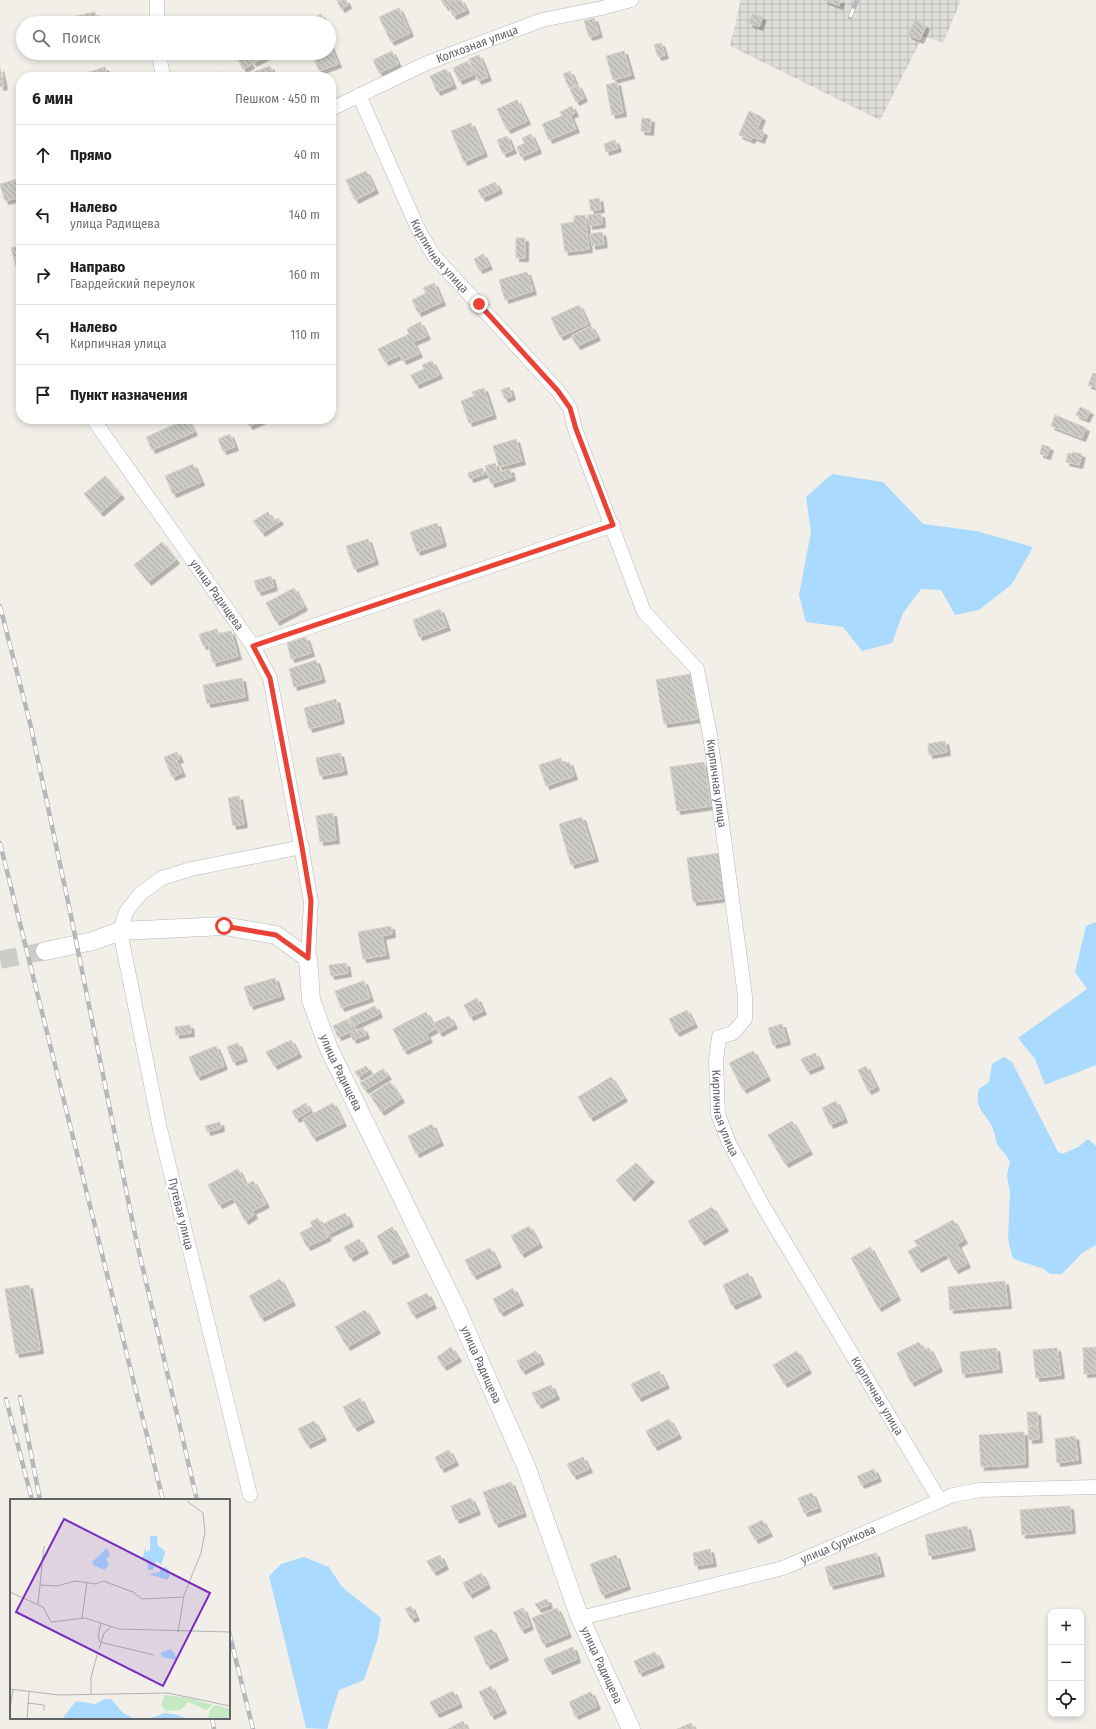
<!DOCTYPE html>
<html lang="ru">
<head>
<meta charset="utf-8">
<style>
	body { margin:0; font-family:"Fira Sans Condensed",sans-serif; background:#f2f2f2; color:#202124 }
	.controls { position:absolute; right:12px; bottom:12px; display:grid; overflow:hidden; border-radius:8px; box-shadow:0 2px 6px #0003 }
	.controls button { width:36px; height:36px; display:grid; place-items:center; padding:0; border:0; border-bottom:1px solid #e0e0e0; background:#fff; color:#202124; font:20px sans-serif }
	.stop { position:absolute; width:12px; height:12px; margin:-9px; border:3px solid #ea4335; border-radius:50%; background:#fff }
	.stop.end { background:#ea4335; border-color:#fff; box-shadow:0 1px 4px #0008 }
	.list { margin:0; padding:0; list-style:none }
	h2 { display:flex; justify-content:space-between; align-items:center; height:52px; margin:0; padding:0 16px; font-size:17px }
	h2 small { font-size:13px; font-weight:400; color:#757577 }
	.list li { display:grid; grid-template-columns:26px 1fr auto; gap:12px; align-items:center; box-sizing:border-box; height:60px; padding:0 16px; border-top:1px solid #e0e0e0 }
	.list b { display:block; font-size:15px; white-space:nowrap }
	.list p { margin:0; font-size:13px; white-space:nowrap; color:#757577 }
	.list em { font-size:13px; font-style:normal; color:#757577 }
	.icon { flex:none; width:22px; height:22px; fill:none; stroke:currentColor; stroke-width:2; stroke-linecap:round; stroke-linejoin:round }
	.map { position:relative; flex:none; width:1096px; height:1729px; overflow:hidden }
	.search { position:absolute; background:#fff; box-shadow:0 2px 6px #0003; left:16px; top:16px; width:320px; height:44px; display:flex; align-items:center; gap:10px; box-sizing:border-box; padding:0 14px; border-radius:22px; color:#757577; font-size:15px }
	.panel { position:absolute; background:#fff; box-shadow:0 2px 6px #0003; left:16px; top:72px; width:320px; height:352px; border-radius:16px }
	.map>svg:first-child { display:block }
</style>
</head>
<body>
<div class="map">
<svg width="1096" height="1729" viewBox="0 0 1096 1729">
	<defs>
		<pattern id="industrial-grid" width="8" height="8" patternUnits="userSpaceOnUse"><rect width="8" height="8" fill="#e0deda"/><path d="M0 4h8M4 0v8" fill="none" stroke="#b9b8b5"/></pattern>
		<pattern id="building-back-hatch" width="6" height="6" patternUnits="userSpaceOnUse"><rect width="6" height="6" fill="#cccac5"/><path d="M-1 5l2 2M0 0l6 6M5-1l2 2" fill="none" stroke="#a9a8a4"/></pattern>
		<filter id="shadow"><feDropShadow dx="3.5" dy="3.5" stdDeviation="0" flood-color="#0004"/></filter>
	</defs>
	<rect width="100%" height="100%" fill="#f1efe8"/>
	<!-- industrial -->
	<path fill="url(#industrial-grid)" d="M741,0h220l-18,43 -20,-7 -43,84 -150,-74z"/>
	<!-- water -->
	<path fill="#aadaff" d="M832,474l51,8 40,42 53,7 57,16 -21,37 -33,26 -24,5 -14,-25 -20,-1 -18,24 -11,30 -30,8 -19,-24 -37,-5 -7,-27 12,-63 -5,-35z
		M1096,922v143l-51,20 -10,-26 -17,-21 69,-49 -12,-17 11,-46z
		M1004,1057l8,5 46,90 4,2 16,-7 10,-8 8,7v99l-14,8 -20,21h-12l-6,-5 -30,-10 -2,-3 -4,-17 2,-46 -3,-18 3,-13c-3,-7 -7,-10 -11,-15 -4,-5 -3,-10 -5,-15 -5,-18 -21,-21 -15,-43l10,-7 3,-18z
		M304,1557l25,10 13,20 39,31 -3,20 -14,42 -25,10 -12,39 -21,-1 -37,-152 12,-12z"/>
	<!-- building -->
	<path fill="url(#building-back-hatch)" stroke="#d6d1c6" filter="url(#shadow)" d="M337,0h9l2,5 -7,4z
		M441,0h20l5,10 -13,6 -5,-11 -3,2z
		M824,0h17l-2,6z
		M399,8l11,25 -19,9 -12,-25z
		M95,12l2,11h-23l-2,-6z
		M321,14l4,9h-10l-2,-5z
		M752,14l11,3 -4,10 -10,-4z
		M594,18l5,16 -10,3 -5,-16z
		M915,20l11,6 -6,14 -12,-5z
		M329,42l9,22 -19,7 -7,-18h17z
		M661,43l4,12 -7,2 -4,-12z
		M392,51l6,13 -19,9 -6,-13z
		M624,51l7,24 -18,5 -7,-24z
		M245,53l6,12 -8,4 -6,-12z
		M248,53h15l2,4 -12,6z
		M479,55l9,22 -10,4 -9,-22z
		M468,61l5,14 -14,6 -6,-13z
		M270,66l5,11h-20l-1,-5z
		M105,67l3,10h-21l-1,-4z
		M0,68l4,18 -4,1z
		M446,69l7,16 -16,7 -7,-16z
		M570,71l6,14 -7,3 -6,-14z
		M221,72l2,5h-13z
		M617,82l6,31 -11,2 -6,-30z
		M578,85l6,13 -8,4 -6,-13z
		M517,100l10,21 -20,9 -10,-21z
		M572,106l3,7 -5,2 6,14 -27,11 -7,-16 20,-8 -2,-4z
		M749,111l13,6 -5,12 7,3 -3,8 -8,-3 -2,3 -12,-5z
		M642,118l9,1 -1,13 -9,-1z
		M471,123l13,30 -20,9 -13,-31z
		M531,134l7,16 -17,7 -4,-10 8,-4 -3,-5z
		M507,136l6,14 -10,4 -6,-14z
		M615,140l3,8 -12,4 -2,-8z
		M366,171l9,19 -20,10 -9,-20z
		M21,178v19l-16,4 -5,-17z
		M495,182l4,8 -17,8 -4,-8z
		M599,198l2,11 -10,2 -2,-11z
		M601,214l1,10 -13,2 -1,-11z
		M585,215l4,34 -24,3 -4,-28 13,-2v-6z
		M602,232l2,12 -12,2 -2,-12z
		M516,238h9v20h-9z
		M21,245v20l-5,1 -5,-18z
		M483,254l6,12 -10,4 -5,-11z
		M527,272l6,19 -28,9 -6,-20z
		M434,283l8,19 -24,11 -6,-13 14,-7 -3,-5z
		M579,305l9,19 -28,13 -9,-19z
		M420,322l7,14 -14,6 6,12 -16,7 -3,-6 -15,7 -7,-13 31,-15 -2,-5z
		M591,326l6,11 -20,9 -6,-10z
		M432,361l7,14 -23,10 -5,-10 13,-6 -2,-4z
		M1093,373l3,1v13l-8,-2z
		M509,387l3,9 -7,3 -4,-9z
		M484,388l9,27 -24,8 -8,-22 13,-5 -2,-4z
		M1080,407l10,4 -4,8 -10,-4z
		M1055,415l31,13 -4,10 -31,-12z
		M187,419l7,13 -42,18 -6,-13z
		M246,419h19l-16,7z
		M230,434l5,13 -12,4 -5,-12z
		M516,439l6,22 -23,6 -6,-21z
		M1042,445l8,2 -3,9 -7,-2z
		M1073,452l9,2 -3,11 -13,-3 2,-9 4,1z
		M495,463l3,9 12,-3 2,8 -21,7 -6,-18z
		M193,464l8,18 -28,12 -8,-18z
		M482,468l3,6 -15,5 -2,-6z
		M105,476l16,19 -21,18 -16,-19z
		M268,512l5,9 5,-3 2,3 -18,12 -9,-12z
		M437,523l6,20 -26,9 -7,-20z
		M368,539l7,22 -21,8 -8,-23z
		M162,542l14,18 -28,22 -14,-17z
		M271,576l3,11 -16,5 -4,-11z
		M294,588l10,19 -28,15 -10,-19z
		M440,609l7,18 -28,10 -6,-17z
		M217,629l1,5 13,-3 7,25 -25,7 -5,-19 -5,2 -4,-12z
		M306,637l5,16 -20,6 -4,-16z
		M316,660l6,19 -28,8 -5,-18z
		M690,674l8,45 -34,5 -8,-44z
		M242,678l3,19 -38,7 -4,-19z
		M336,699l5,21 -32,9 -5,-21z
		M945,741l2,11 -18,3 -1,-11z
		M177,752l3,7 -4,1 6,13 -10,4 -8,-20z
		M340,753l4,18 -24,5 -4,-18z
		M561,758l2,6 6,-2 5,14 -28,10 -7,-21z
		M704,762l7,44 -34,5 -7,-44z
		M239,796l5,28 -11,2 -5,-28z
		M333,813l3,27 -16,2 -4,-26z
		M582,817l13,41 -24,7 -12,-41z
		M720,853l6,45 -33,4 -6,-44z
		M391,926l1,8 -10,2 4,19 -23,4 -5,-27z
		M346,963l2,10 -17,3 -2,-11z
		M275,978l6,18 -31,10 -6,-19z
		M364,981l6,17 -29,10 -6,-17z
		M477,998l6,13 -13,6 -6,-12z
		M375,1006l4,8 -26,12 -4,-8z
		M687,1010l7,14 -18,9 -7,-14z
		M426,1012l9,17 -9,5 3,5 -25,12 -11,-22z
		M449,1016l5,9 -15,8 -5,-10z
		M348,1019l5,12 -15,6 -5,-11z
		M782,1024l5,17 -14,4 -5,-17z
		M190,1025l1,8 -15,2 -1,-8z
		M363,1028l3,7 -13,5 -2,-6z
		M291,1040l7,14 -24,12 -8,-14z
		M238,1043l6,15 -11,4 -6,-15z
		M216,1046l8,20 -27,11 -8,-20z
		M753,1051l14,26 -24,13 -14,-27z
		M815,1053l6,12 -14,6 -6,-12z
		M366,1066l3,4 -11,7 -3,-5z
		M866,1066l10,21 -8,4 -10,-21z
		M383,1069l5,7 -23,14 -5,-7z
		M611,1077l13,21 -34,20 -12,-21z
		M390,1082l11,17 -20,13 -11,-17z
		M836,1101l8,18 -14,6 -8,-17z
		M306,1103l4,8 -14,8 -4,-8z
		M333,1103l10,20 -30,15 -10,-19z
		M792,1121l17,30 -24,13 -17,-29z
		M220,1122l1,6 -14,4 -2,-6z
		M432,1124l8,18 -24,12 -8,-18z
		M636,1163l15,16 -20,19 -15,-18z
		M238,1169l8,16 7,-4 13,23 -14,7 2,4 -9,6 -12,-23 -14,7 -11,-20z
		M712,1207l13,21 -24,14 -13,-21z
		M345,1213l5,10 -22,11 -5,-10z
		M318,1218l10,19 -21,10 -7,-14 13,-7 -3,-4z
		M953,1220l11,20 -7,4 10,20 -12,6 -9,-16 -28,15 -10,-18 10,-5 -4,-5z
		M529,1226l10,18 -18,10 -10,-18z
		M392,1227l14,26 -16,8 -13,-25z
		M359,1239l6,11 -15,8 -6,-11z
		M870,1247l27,50 -19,11 -27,-50z
		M490,1248l8,16 -25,12 -8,-16z
		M748,1273l10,21 -26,12 -9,-21z
		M280,1279l12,23 -31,16 -12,-22z
		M1005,1281l3,24 -58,5 -2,-23z
		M29,1285l11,65 -24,4 -11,-65z
		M513,1288l7,14 -20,11 -7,-14z
		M427,1293l6,12 -20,10 -6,-12z
		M365,1310l12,20 -30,17 -12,-20z
		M919,1342l4,8 6,-2 10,20 -28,15 -14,-30z
		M451,1347l7,11 -15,9 -6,-10z
		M1096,1347v26l-12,1 -1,-26z
		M996,1348l3,21 -37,5 -2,-22z
		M1057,1348l4,27 -25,3 -3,-28z
		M536,1351l5,10 -19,10 -5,-10z
		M797,1351l11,19 -24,14 -11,-19z
		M659,1371l7,14 -28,13 -7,-14z
		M551,1385l5,11 -18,9 -6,-12z
		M360,1398l11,21 -17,9 -11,-21z
		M1027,1412h10l1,13 -10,1z
		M669,1419l9,16 -24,12 -8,-16z
		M314,1421l9,16 -16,8 -9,-16z
		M1038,1426l1,13 -10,1 -1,-13z
		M1024,1432l1,32 -44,3 -2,-32z
		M1075,1436l3,24 -21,3 -2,-24z
		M449,1450l6,12 -14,7 -6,-12z
		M583,1457l6,12 -16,7 -6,-12z
		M874,1469l4,9 -17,7 -4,-9z
		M511,1482l12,31 -28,11 -12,-32z
		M812,1493l6,15 -14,5 -6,-15z
		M471,1498l6,13 -21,9 -5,-14z
		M1070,1506l2,24 -50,5 -2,-25z
		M762,1520l7,13 -14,7 -7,-13z
		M967,1526l5,21 -43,9 -4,-21z
		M710,1549l3,14 -18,3 -2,-13z
		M876,1553l5,20 -51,13 -5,-19z
		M440,1555l5,11 -12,6 -6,-11z
		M616,1555l11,31 -25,9 -12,-31z
		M481,1573l6,12 -18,10 -6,-12z
		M547,1599l2,6 -11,4 -3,-5z
		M411,1606l5,11 -5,2 -6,-10z
		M523,1608l7,18 -9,4 -8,-18z
		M557,1608l11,26 -25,10 -11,-26z
		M492,1629l13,28 -18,9 -13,-29z
		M573,1647l4,12 -28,12 -5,-12z
		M655,1652l6,12 -22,9 -5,-12z
		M491,1686l12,24 -12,6 -12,-24z
		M453,1691l6,13 -23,10 -6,-12z
		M591,1692l6,14 -22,10 -6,-14z
		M463,1721l4,8h-19z
		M691,1723l3,6h-17z"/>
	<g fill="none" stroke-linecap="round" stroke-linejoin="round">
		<!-- tertiary-tunnel -->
		<path stroke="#ccccc8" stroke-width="18" stroke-dasharray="18 9" stroke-linecap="butt" d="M0,960l45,-9"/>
		<!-- minor casing -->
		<g stroke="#b5b8bc" stroke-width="15">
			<g id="minor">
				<path d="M157,0v23"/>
				<path d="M159,53l4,24"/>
				<path id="s1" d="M359,95l59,134 16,27 124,135 12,17 5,21 69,183 53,57 13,66 35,261v23l-12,14 -14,4 -3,24 2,53 11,29 34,63 176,293"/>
				<path id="s2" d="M331,109l96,-46 115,-43 60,-12 29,-8"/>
				<path id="s3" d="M93,419l160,227 17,32 41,223 -3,57"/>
				<path d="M253,646l360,-121"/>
				<path d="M250,1495l-90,-366 -40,-198 6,-19 14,-18 22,-16 29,-9 111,-22"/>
				<path id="s4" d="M580,1618l203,-50 170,-73 27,-5 116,-3"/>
			</g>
		</g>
		<!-- tertiary casing -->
		<g stroke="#b5b8bc" stroke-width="19">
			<g id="tertiary">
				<path id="s5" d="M45,951l48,-10 27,-10 104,-5 52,9 32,23 3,42 18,49 128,261 69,156 54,152 51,111"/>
			</g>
		</g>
		<!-- minor -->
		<use href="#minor" stroke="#fff" stroke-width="14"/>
		<!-- tertiary -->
		<use href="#tertiary" stroke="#fff" stroke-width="18"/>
		<!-- rail casing -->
		<g stroke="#b6b7b8" stroke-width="4.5">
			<path id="rail" d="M850,17l7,-17
				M0,606l31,121 40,189 65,323 61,261
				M0,843l163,657
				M20,1397l20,103
				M6,1399l26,101
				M229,1632l24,97
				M212,1718l2,11"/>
		</g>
		<!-- rail -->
		<use href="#rail" stroke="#fff" stroke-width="3" stroke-dasharray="9" stroke-linecap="butt"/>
	</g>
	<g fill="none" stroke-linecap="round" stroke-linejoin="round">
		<!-- route -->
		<path stroke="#ea4335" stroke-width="5" d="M224,926l52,9 32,23 3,-57 -9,-54 -32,-169 -17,-32 360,-121 -37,-96 -6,-21 -12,-17 -79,-87"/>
	</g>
	<g text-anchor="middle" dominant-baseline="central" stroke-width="4" stroke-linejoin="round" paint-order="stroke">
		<!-- street labels -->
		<g font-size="12" fill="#5f6368" stroke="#fff">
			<text stroke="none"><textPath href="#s2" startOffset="160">Колхозная улица</textPath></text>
			<text stroke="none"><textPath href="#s1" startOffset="181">Кирпичная улица</textPath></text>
			<text stroke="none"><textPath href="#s3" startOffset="215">улица Радищева</textPath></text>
			<text stroke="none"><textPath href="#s1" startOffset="793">Кирпичная улица</textPath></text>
			<text stroke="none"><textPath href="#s5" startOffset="395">улица Радищева</textPath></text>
			<text stroke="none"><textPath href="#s1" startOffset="1141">Кирпичная улица</textPath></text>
			<text transform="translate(181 1214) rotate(76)">Путевая улица</text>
			<text stroke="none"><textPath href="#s5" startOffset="719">улица Радищева</textPath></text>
			<text stroke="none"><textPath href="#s1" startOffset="1465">Кирпичная улица</textPath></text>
			<text stroke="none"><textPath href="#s4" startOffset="269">улица Сурикова</textPath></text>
			<text stroke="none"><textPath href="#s5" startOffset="1043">улица Радищева</textPath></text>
		</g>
	</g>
	<!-- overview -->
	<g transform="translate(10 1499)">
		<rect width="220" height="220" fill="#f1efe8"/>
		<path d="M155,196l24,3 24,7 -7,5 -18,-8 -7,8 -15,1 -5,-6z" fill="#c5e8c5"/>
		<path d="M205,206l15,4v10h-22l2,-9z" fill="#c5e8c5"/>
		<path d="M140,37h7l1,10 6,4 1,3 -4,12 -5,-4 -3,9h-5l-1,-8 -5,-2 4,-14v6l4,-2zM97,49l3,7 -4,4 3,5 -5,6 -11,-5 -1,-3zM155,68l3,2 2,7 -3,4 -18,-6 11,-2v-3zM160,150l4,4 3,7 -15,-3 -1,-4zM95,200h6l12,14 12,6h-73l14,-18 19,3zM155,214l13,2 9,4h-39z" fill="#aadaff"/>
		<path fill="none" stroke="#b3b3b1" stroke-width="1" d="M30,86l17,1 18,-5 21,3 7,-3 30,11 9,7 42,-2M0,93l33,15 8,15 34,-4 34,11 111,3M28,105l6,-58M72,119l5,-36M91,124l-3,13 2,6 54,13M168,133l6,-37 17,-42 4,-21 -2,-19 -16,-12M89,150l5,-16 7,-6M0,190l49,6 109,-2 62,13M81,195v-16l6,-23M17,204l17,2v6M0,210l3,-19M17,220l2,-27"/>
		<path fill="#7b2cbf" fill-opacity="0.15" stroke="#7b2cbf" stroke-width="2" d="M54,20l146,74 -47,93 -147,-74z"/>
		<rect width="220" height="220" fill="none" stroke="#5f6368" stroke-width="2"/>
	</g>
</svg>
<div class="controls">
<button>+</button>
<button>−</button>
<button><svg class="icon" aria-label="locate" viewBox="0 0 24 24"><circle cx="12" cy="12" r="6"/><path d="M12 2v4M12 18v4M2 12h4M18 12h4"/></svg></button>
</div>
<div class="stop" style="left:224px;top:926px"></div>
<div class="stop end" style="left:479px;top:304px"></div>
<div class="search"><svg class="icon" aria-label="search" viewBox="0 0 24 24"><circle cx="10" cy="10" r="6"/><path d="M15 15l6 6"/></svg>Поиск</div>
<section class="panel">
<h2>6 мин<small>Пешком · 450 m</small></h2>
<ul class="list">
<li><svg class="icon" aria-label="ahead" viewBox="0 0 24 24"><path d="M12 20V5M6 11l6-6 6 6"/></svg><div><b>Прямо</b></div><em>40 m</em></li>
<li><svg class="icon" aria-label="left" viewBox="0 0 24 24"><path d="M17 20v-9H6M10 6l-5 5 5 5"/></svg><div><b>Налево</b><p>улица Радищева</p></div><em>140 m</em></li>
<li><svg class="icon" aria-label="right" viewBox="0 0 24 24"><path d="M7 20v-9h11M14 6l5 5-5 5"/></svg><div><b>Направо</b><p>Гвардейский переулок</p></div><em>160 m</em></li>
<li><svg class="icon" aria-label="left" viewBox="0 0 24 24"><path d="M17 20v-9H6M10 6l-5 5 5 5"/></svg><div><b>Налево</b><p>Кирпичная улица</p></div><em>110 m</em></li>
<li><svg class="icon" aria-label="arrive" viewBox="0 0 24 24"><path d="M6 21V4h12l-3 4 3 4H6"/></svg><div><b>Пункт назначения</b></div></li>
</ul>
</section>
</div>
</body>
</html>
